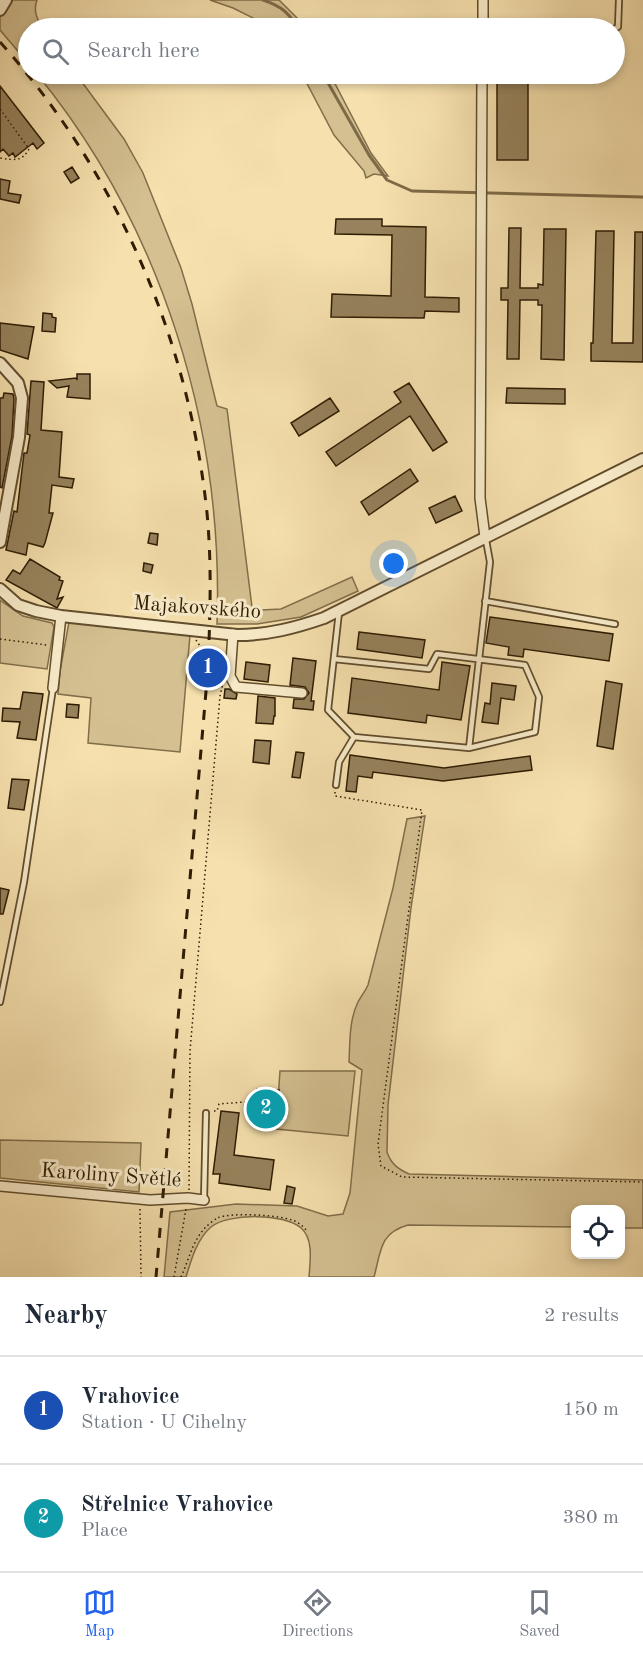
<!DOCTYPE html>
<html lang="en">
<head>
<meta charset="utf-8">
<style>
	body { margin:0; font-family:"Old Standard TT",serif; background:#f2f2f3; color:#1f2937 }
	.controls { position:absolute; right:18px; bottom:18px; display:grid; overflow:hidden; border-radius:12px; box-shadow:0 3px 9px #0003 }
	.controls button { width:54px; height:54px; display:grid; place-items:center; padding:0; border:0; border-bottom:2px solid #e0e1e3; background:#fff; color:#1f2937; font:30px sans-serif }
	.you { position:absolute; left:394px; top:564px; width:21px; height:21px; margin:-15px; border:4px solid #fff; border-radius:50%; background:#1a73e8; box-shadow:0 0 0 9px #1a73e833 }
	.badge { display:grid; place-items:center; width:39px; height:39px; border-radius:50%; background:#2563eb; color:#fff; font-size:20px; font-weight:700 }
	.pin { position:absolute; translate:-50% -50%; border:3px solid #fff; box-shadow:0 2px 6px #0006 }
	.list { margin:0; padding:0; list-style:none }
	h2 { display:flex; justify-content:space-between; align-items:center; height:78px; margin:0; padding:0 24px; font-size:26px }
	h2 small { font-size:20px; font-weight:400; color:#747a83 }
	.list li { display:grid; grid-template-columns:39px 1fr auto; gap:18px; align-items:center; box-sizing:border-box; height:108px; padding:0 24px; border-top:2px solid #e0e1e3 }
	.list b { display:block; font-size:22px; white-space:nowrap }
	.list p { margin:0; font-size:20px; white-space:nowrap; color:#747a83 }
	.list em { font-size:20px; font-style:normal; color:#747a83 }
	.icon { flex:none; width:33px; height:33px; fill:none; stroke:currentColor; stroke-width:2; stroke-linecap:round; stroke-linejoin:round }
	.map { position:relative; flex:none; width:643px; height:1277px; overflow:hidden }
	.search { position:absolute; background:#fff; box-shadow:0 3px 9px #0003; left:18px; right:18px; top:18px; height:66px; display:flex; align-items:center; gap:15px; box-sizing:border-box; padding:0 21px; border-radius:33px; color:#747a83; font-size:22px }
	.sheet { height:294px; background:#fff }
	nav { display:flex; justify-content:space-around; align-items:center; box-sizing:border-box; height:84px; border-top:2px solid #e0e1e3; background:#fff; font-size:16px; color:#747a83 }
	nav a { display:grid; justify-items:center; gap:3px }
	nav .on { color:#2563eb }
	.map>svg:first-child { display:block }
</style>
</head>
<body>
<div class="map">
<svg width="643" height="1277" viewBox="0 0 643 1277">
	<rect width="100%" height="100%" fill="#f6e1ae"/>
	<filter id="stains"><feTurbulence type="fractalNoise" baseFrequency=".00333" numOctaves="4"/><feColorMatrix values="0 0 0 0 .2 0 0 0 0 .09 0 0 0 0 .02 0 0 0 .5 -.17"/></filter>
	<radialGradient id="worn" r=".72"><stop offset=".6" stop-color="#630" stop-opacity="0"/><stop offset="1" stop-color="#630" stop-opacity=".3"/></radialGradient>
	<!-- green -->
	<path fill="#d4c091" stroke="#816e4a" stroke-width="1.5" d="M0,0h37c-4,10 0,19 5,28h-14v35l-28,-33z
		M210,0h69l21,21 4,7h-31l-40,-20z
		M37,74h39l48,65 19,34 38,95 11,36 25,102 10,3 25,198 9,3 20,-1 71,-32 6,14 -57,26 -44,7h-40c7,-196 -55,-397 -180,-550z
		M302,74h28l41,79 17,23 -14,-2 -8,4 -2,-7 -30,-36z
		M0,600l23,16 29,7 2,4 -7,42 -47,-6z
		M69,622l121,13 -10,117 -92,-9 3,-45 -33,-4 2,-23z
		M425,816l-14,92 -23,197 -1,47c4,12 11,17 22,22l234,6v48h-22l-1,-18h-44l-1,17 -167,-2c-29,8 -27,27 -34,52h-65c1,-15 5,-38 -8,-49 -17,-15 -73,-15 -90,-1 -14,12 -20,33 -25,50h-22l6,-65 66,-8 61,2 31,10 15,-2 7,-21 12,-123 -13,-8c1,-19 0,-42 9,-60 3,-6 7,-10 10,-17l25,-97 14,-69z
		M280,1071h75l-7,65 -72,-7z
		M0,1140l141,3 -2,49 -139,-14z"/>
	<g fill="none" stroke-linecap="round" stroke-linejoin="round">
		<!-- stream -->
		<path stroke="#7d6a47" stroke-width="3" d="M263,0c18,6 25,12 35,28
			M323,74l46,81 18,25 25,11 231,6"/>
	</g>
	<!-- building -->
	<path fill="#96825c" stroke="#2e1c03" stroke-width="1.5" d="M497,79h31v81h-31z
		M0,86l44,57 -7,6 -4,-6 -18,14 -2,-4 -4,3 -6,-7 -3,3z
		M72,167l7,11 -8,5 -7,-11z
		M0,179l10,2 -2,12 13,2 -2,8 -19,-4z
		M336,219h46v7l44,1 -1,70 34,1v14l-34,-1 -1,7 -93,-1 1,-23 59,2 1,-61 -57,-1z
		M509,228h12l-1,60h18v-4l5,1 1,-56h22l-2,131 -23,-1 1,-54h-4v-5h-18l-1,59h-12l1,-59h-7v-12h7z
		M596,231h18l-2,112h21l2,-111h8v130l-52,-1v-18h2z
		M43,313l9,1v3l4,1 -1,14 -13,-1z
		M0,323l34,4 -6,32 -28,-9z
		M77,374h13v25l-23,-2 2,-11 -12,2 -8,-7 27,-3 1,2z
		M31,381l13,1 -3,48 21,2 -3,45 15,2 -2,9 -20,-3 -3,28h4l-8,30 -2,4 -15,-4 -2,12 -20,-5 8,-39 3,1 7,-59h3l3,-18 -3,-1z
		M409,383l38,59 -14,9 -23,-35 -74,50 -10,-14 75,-50 -7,-10z
		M507,388l58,1v15l-59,-1z
		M4,393l9,1 1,5 -2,37 -10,52 -2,-1v-89h3z
		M330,398l9,13 -40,25 -8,-13z
		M410,469l8,12 -49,34 -8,-13z
		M455,496l7,15 -26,12 -7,-15z
		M150,533l8,1 -1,11 -9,-2z
		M30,559l30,18 -1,3 4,1 -6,18 6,-2 -6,11 -51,-28 7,-10 7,4z
		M144,563l9,2 -2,8 -8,-2z
		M490,617l123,17 -4,27 -85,-12 -1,8 -15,-2 1,-8 -23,-4z
		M359,632l66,8 -3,18 -65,-9z
		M293,658l23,3 -5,40h3l-1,9 -20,-2 1,-9h10l5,-6 -4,-6 -15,-2z
		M246,662l24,3 -2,17 -24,-3z
		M442,662l28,4 -9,54 -34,-5 -1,8 -78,-10 4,-35 87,12z
		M606,681l16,3 -9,65 -16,-3z
		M492,683l24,3 -2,14 -13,-2 -3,26 -16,-2 3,-19 5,1z
		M225,689h4l8,5 -1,5 -12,-1z
		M23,692l20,2 -7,46 -19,-2 3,-16 -18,-1 1,-13 17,1z
		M258,696l17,2v18h-1l-1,8 -17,-1z
		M67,704l12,1 -1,13 -12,-1z
		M255,740l16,1 -2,23 -16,-2z
		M296,752l8,1 -4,25 -8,-1z
		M350,755l94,13 86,-12 2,14 -89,11 -70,-9 -1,6 -14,-2 -2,16 -10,-1z
		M12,779l17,1 -5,30 -16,-2z
		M0,888l9,2 -6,24h-3z
		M257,1089l22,1 -2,29 -22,-3z
		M221,1111l18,2 -5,42 40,5 -4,30 -51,-7 1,-9h-7z
		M287,1186l8,2 -3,16 -8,-1z"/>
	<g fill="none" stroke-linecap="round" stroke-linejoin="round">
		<!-- service casing -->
		<g stroke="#604d2e" stroke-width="8">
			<path id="service" d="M614,29l4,-2 1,-27
				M485,601l130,23
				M334,659l95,10 8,-15 88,11 14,32 -4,35 -66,16 -115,-11 -26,-27 11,-98
				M469,748l21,-186 -4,-22
				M336,785l3,-23 15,-25
				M0,1002l24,-120 29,-194
				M204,1200l2,-87"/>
		</g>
		<!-- minor casing -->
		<g stroke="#604d2e" stroke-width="12">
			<path id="minor" d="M483,28v-28
				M482,74l-2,424 5,39
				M233,634l-3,42 6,11 66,6
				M53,688l8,-72
				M0,1186l150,14 38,-2 16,2"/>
		</g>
		<!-- tertiary casing -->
		<g stroke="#604d2e" stroke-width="14">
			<path id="tertiary" d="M0,10l6,-10
				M0,363l18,20 4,15 -3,39 -19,105
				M0,589l18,16 18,6 25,5 176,19c31,0 58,-7 87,-17l319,-159"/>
		</g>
		<!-- path -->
		<path stroke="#2e1c03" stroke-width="1.5" stroke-dasharray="1.5 3" stroke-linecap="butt" d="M0,109l29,40c-7,13 -15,11 -29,9
			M0,639l47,6
			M196,640l8,12
			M335,792v4l87,14 -44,334 3,22 21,11 241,5
			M214,1111h3l2,-7 37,-3
			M189,1190l1,-139 30,-355 3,-13
			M140,1209l1,68
			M174,1277l12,-68
			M181,1277c8,-17 11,-36 25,-50 3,-3 8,-7 11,-9 15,-6 59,-3 75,2 6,2 11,6 15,11"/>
		<!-- service -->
		<use href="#service" stroke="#f9ecca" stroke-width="4.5"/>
		<!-- minor -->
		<use href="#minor" stroke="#f9ecca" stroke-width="9"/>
		<!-- tertiary -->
		<use href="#tertiary" stroke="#f9ecca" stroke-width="10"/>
		<!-- rail -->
		<path stroke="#2e1c03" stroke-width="3" stroke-dasharray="10 10" stroke-linecap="butt" d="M0,42c117,131 189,297 207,471 5,52 3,104 1,155l-52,609"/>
	</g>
	<g text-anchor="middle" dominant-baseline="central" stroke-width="6" stroke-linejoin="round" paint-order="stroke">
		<!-- street labels -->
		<g font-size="21" fill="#2e1c03" stroke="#f9ecca">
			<text transform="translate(197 608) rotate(4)">Majakovského</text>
			<text transform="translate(111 1176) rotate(4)">Karoliny Světlé</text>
		</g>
	</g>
	<rect width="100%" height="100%" filter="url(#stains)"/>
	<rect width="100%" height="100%" fill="url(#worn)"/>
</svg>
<div class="controls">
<button><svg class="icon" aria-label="locate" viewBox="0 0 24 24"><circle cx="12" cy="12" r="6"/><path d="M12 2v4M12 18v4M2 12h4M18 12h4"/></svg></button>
</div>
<div class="you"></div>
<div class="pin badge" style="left:208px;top:668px;background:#1a4fb4">1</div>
<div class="pin badge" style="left:266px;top:1109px;background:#0f9aa8">2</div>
<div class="search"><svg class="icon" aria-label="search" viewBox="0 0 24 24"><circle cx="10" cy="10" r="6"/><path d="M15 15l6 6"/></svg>Search here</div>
</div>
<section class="sheet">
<h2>Nearby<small>2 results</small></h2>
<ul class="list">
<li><span class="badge" style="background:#1a4fb4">1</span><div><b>Vrahovice</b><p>Station · U Cihelny</p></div><em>150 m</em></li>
<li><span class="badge" style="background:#0f9aa8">2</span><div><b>Střelnice Vrahovice</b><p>Place</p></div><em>380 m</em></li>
</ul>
</section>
<nav>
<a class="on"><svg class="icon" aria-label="map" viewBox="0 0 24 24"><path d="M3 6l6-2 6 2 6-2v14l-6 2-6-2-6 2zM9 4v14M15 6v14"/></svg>Map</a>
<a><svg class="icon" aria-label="directions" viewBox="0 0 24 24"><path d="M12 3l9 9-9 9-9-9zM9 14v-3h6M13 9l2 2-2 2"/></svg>Directions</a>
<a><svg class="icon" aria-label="saved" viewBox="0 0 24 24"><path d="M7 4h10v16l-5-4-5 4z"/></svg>Saved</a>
</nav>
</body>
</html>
